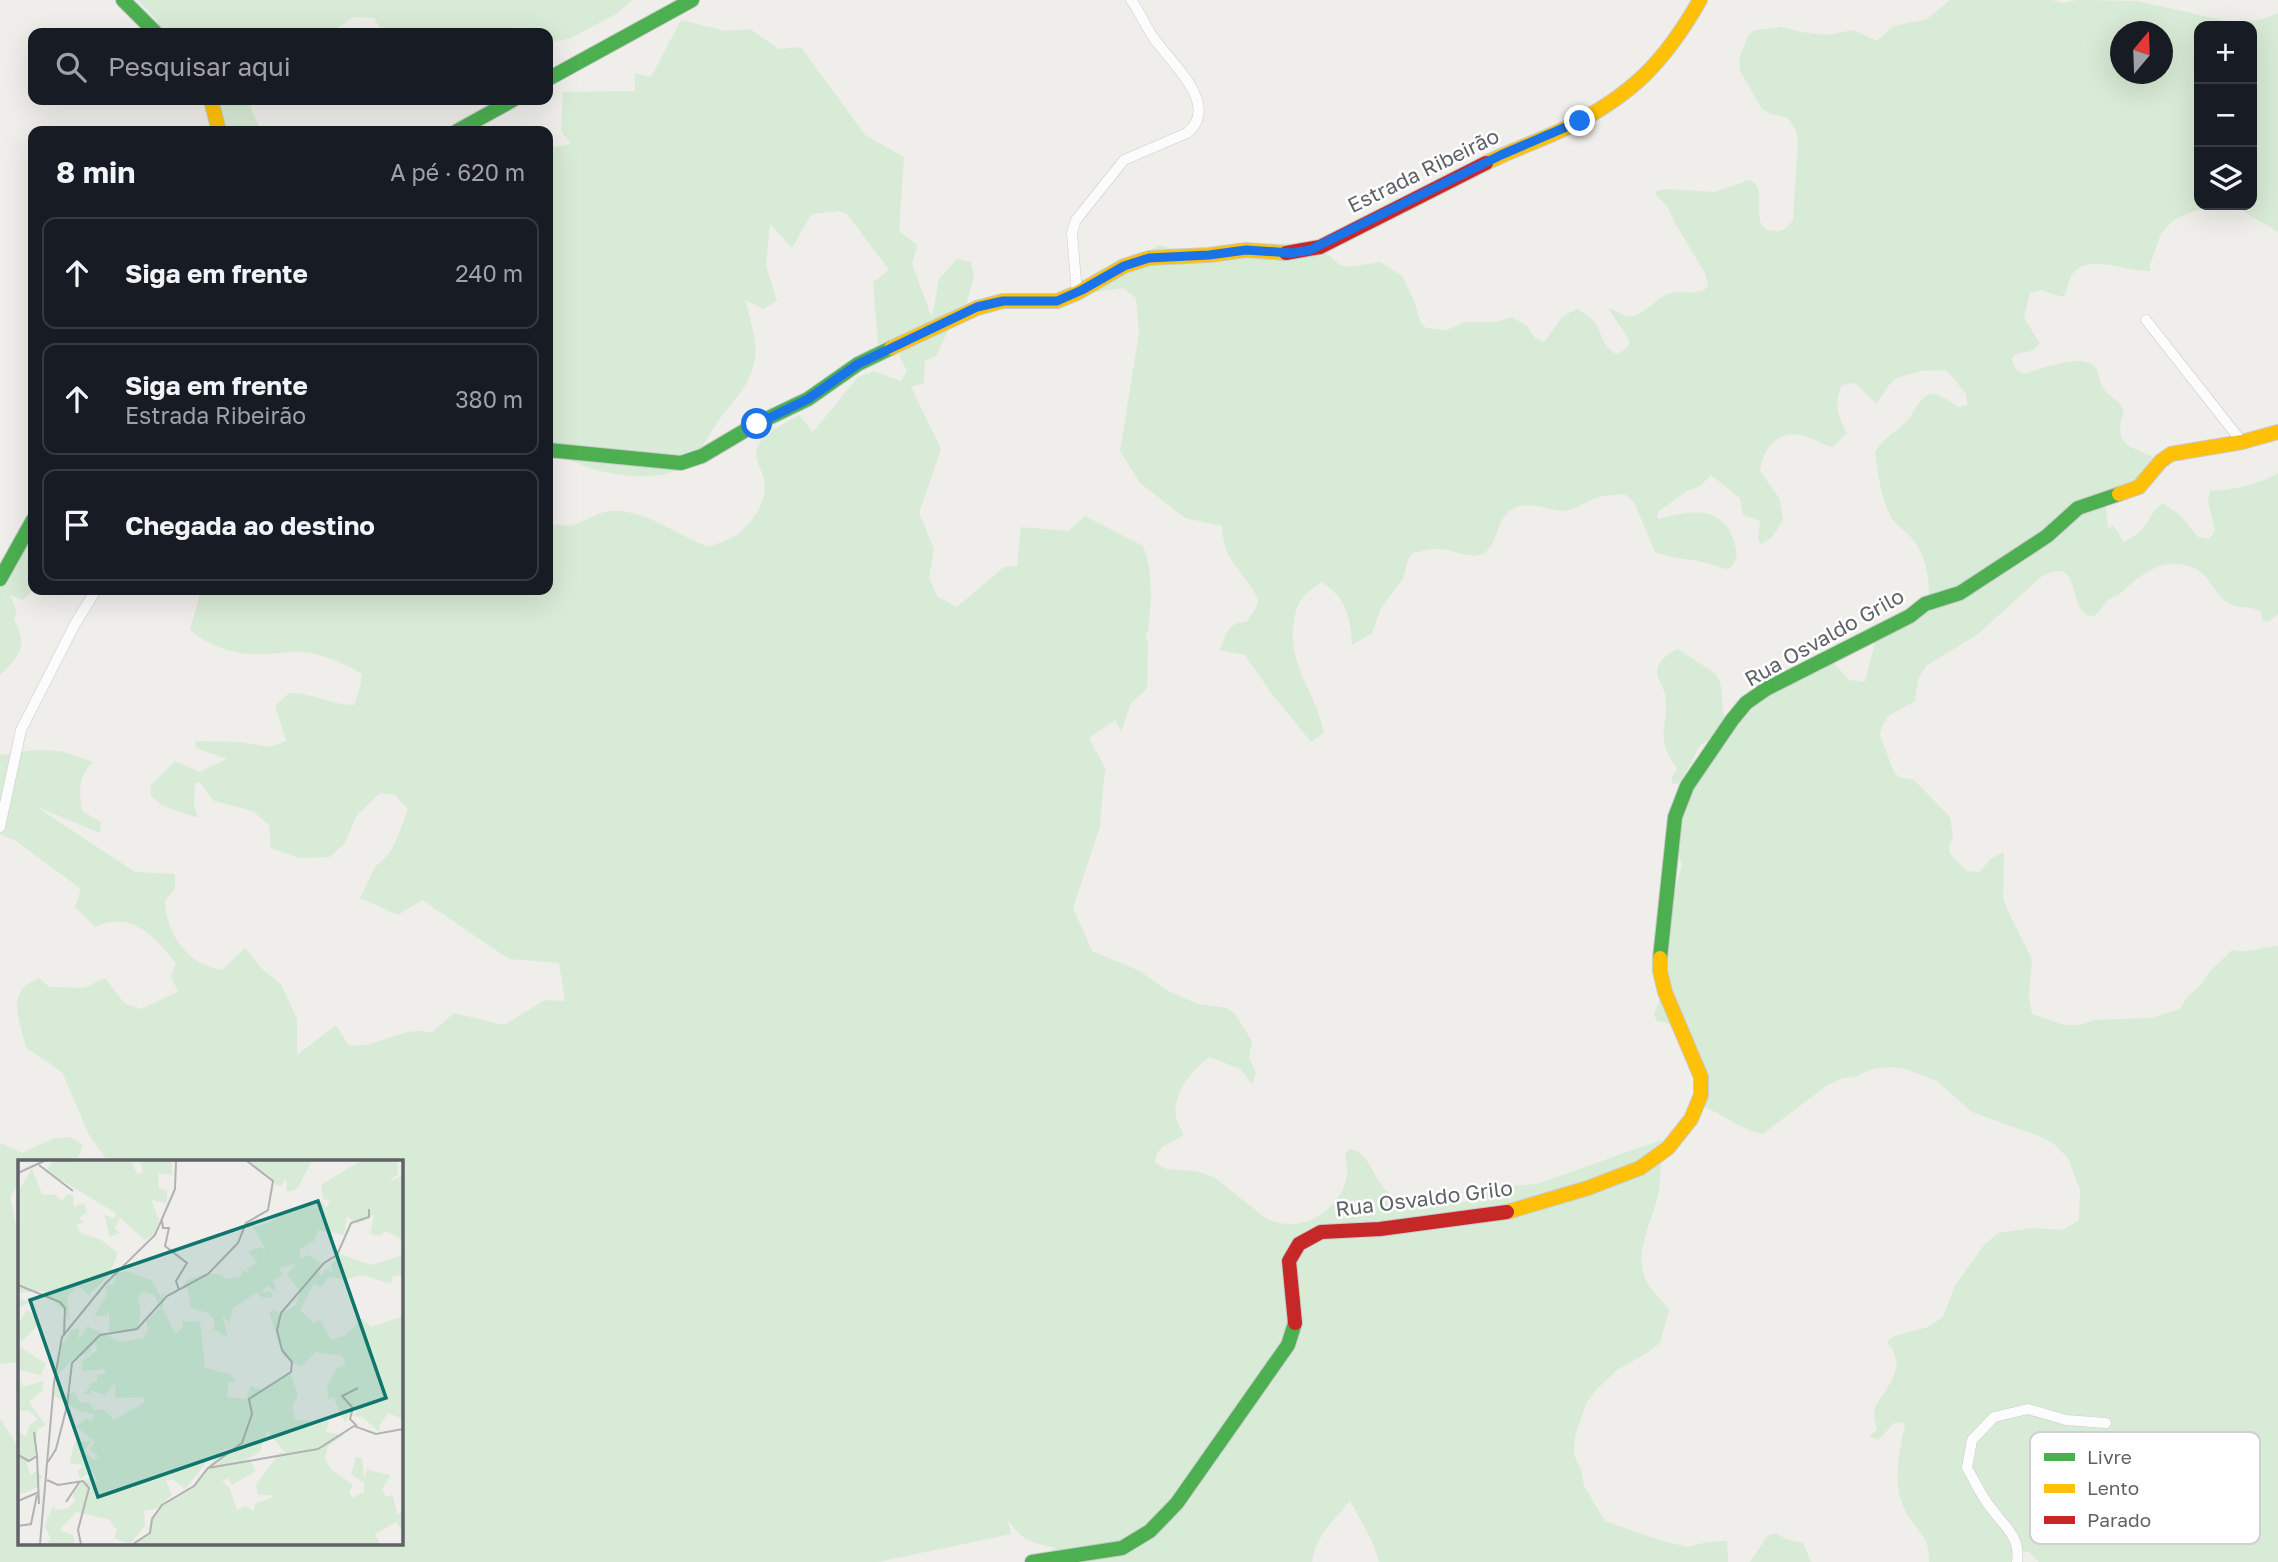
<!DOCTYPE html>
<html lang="pt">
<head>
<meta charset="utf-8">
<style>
	body { margin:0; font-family:"Golos Text",sans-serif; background:#20242c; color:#f1f3f6 }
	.controls { position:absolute; right:21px; top:21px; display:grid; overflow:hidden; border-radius:14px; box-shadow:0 7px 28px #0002 }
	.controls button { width:63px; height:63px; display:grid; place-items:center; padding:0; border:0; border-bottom:2px solid #363941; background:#171b24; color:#f1f3f6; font:35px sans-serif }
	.compass { position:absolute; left:2110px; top:21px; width:63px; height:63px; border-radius:50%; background:#171b24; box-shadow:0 7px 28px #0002; rotate:19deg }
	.stop { position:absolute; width:21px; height:21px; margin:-16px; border:5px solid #1a73e8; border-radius:50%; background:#fff }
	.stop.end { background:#1a73e8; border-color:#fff; box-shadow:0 2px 7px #0008 }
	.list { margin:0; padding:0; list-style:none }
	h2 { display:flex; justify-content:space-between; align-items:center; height:91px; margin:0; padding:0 28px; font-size:30px }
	h2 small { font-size:23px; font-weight:400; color:#9ea1a6 }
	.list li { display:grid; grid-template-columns:46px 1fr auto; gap:21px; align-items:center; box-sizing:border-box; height:112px; margin:0 14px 14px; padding:0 14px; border:2px solid #363941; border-radius:14px }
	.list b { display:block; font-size:26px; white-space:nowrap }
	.list p { margin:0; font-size:23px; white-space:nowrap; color:#9ea1a6 }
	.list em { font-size:23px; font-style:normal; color:#9ea1a6 }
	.icon { flex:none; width:38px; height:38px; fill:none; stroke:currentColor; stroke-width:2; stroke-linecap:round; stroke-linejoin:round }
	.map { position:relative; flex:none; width:2278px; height:1562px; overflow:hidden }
	.search { position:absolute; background:#171b24; box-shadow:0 7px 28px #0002; left:28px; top:28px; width:525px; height:77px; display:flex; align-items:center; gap:18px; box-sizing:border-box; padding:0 24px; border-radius:14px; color:#9ea1a6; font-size:26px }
	.panel { position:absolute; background:#171b24; box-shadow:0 7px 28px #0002; left:28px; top:126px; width:525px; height:469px; border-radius:14px }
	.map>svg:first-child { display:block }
</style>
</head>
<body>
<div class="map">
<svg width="2278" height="1562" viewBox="0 0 2278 1562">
	<rect width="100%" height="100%" fill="#efeeea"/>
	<!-- green -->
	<path fill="#d8ebd6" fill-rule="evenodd" d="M138,0h495l-17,14 -45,24 -23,5v-10h-165l-9,-15 -21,-1 -22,16h-167l-9,-15z
		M1950,0h102l10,3 15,-3 61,1 92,21 29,-2 19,-7v219l-37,-22 -35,-2 -15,4 -19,9 -12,15 -10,29v6c-21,1 -60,-17 -76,1 -7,7 -5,18 -11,25l-22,-7 -11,3 -6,24 16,27 -9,7 -16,3 -4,5 5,10 8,5c18,-5 62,-24 73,-4 2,5 2,11 5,16 5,10 17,13 22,24 -12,35 4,35 32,48l2,13 -9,17 -51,16 8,1 2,22 2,1 3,-3 11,17c5,-3 11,-6 15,-10 11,-10 11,-20 24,-29l18,13 17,21 11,2 6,-8 -7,-30 2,-10c23,-1 48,-6 68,-18v141l-8,7 -5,1 -3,-2 -1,-8c-10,-7 -22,-3 -31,-8 -15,-8 -19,-27 -34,-35 -29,-14 -51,2 -72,21 -5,5 -13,7 -18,12 -5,6 -7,12 -15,15 -1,-1 -8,-5 -9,-6 -13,-19 -5,-54 -41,-34l-63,57 -52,32 -8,14 -3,21 -27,15 -6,10 -2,9 14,37 5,5 15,3 36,37 3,20 -4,10 1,7 17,17 13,1 10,-13 14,-7 -1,45 5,14 24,48 -3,37 3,18 32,11h16l14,-5 57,-2 29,-9 8,-13 14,-12 8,-13 22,-21c15,4 30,-3 46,-4v616h-239l-10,-10 -7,-1 -11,11h-82c1,-28 -14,-31 -24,-52 -13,-25 -6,-59 0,-85l-3,-3 -8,1 -16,17 -9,-4 8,-6 -3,-16 1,-7c14,-23 33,-41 12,-65l7,-6 34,-9 15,-10 12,-32 30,-41 13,-11 35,-5 30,2 16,-10 1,-30 -12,-32 -14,-14 -15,-8 -67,-24 -35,-31 -32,-12 -14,-2 -19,2 -15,7 -17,3 -14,7 -63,48c-25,-4 -43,-25 -69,-29 11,-28 15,-45 -8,-68 -9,-10 -15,-14 -29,-16l-3,-6 7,-21 4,-71 17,-57 -9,-34 37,-88 -3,-3 -7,4 -17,33 -6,6 -5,-1v-6l5,-8c-24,-35 -7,-41 -12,-75 -2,-8 -10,-18 -7,-27 3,-8 12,-15 20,-18l38,25c10,16 3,36 11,49l43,-32 63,-29 16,18 16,2 11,-44 51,-33c5,-22 -1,-52 -17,-69 -6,-6 -15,-11 -19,-19 -10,-19 -13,-44 -16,-65 8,-15 22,-20 32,-31 9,-9 12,-27 27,-27 8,1 18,9 25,13l8,-2 -1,-11 -16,-20 -5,-4 -23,1 -26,7 -7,7 -13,19 -21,-21 -13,2c-9,16 -4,33 5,48l-14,14c-10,-2 -17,-7 -26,-10 -27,-10 -44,10 -47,34l19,27 4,21c-5,10 -11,21 -22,25l-3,-4 2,-19 -17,-6 -3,-17 -29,-23 -11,11 -13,5 -28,20 -2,5 2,3c32,-9 66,-15 76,26 3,11 2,16 -6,24 -9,0 -14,-4 -22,-6 -20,-5 -31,-3 -52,-11l-21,-50 -9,-8c-8,1 -18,1 -26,3 -11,3 -20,10 -30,13 -21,4 -38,-13 -58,0 -16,10 -12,36 -29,44 -14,6 -33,-7 -48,-5 -7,0 -14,3 -21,4l-5,7 -5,19 -22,29 -9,25 -20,12c-1,-28 -7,-49 -31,-63 -6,6 -16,11 -20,18 -4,5 -6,14 -7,21 -8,43 23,73 30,112l-13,9 -39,-48 -27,-39 -25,-5c5,-14 9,-29 26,-28 4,-6 11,-14 12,-20 1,-9 -25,-37 -30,-48 -4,-9 -5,-18 -6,-28l-37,-8 -45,-35 -20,-32 19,-118 -3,-35 -13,-10 -41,6 77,-49 43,10 43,-12 67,1 7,-3 6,11 15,13 8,2 32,-5 22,14 11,22 8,25 5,5 21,2 17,-8h31l17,-5 15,9 8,12 9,4 19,-26 14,-7c7,4 14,8 19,15 7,12 6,22 20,30 6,-2 13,-6 14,-13l-22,-33c9,2 16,11 25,8 15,-4 25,-20 38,-23 14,-3 26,3 37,-6l-3,-14 -30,-50 -8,-17 -12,-12 1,-3 8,-2 51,3 34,-12c4,2 6,2 8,7 7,14 -7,42 17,44 9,1 14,-4 19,-11l5,-77 -2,-12 -8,-13 -17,-4 -9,-5 -22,-38 -1,-12 9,-23 7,-6 26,-3 20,5 25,3 27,-5 24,11 16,-15 34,-7zM2199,26h53v179h-53zM2120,32h42v42h-42z
		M681,20l44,11 25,-2 29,20 22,-2 64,88 39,22 -5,74 18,14 -5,19 20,54 7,-39 18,-20 14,3 3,15 -9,32 -8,3 -21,44 -11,4 -1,23 -13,4 30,62 -22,64 15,36 -5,29 8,18 20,11 47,-40 13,-1 4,-39 47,4 17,-15 58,30c11,27 8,58 5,86l-3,1 3,10 -1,46 -16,14 -10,29 -6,-12 -26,18 17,32 -2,7 -4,49 -27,82 19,43 48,20 26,19 32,14 29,4 8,6 17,27 -3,17 7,15 -4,11 -12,-15 -30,-12c-18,11 -41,41 -33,64 2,6 6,8 6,15 -13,7 -27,10 -28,27l11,6 30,2 18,6 50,40c32,19 73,-2 82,-37 3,-9 0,-19 -1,-27l4,-4c20,3 23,26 35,39 19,22 57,20 83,13 12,-4 23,-13 35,-15 13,-1 25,0 38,-3l121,-43 2,3c-3,20 -1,41 -7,60 -8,27 -23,54 -8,81 5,9 15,17 21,26l-9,33 -13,10 -30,17 -23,22 -8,12 -11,32 -1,19 7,14 3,17 21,35 51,18 31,8 20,-5 20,-1 1,21h-349l-8,-23 -21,-38c-16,19 -35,36 -38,61h-286l30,-14c-25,-5 -33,-7 -48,-28l3,14 -133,28h-878v-144l19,30v95h382v-382h-293l-19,-26 -26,-61 -12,-10 -25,-16c-3,-19 -17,-43 -2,-61 3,-4 11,-7 15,-9l10,9 35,1 21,-10 19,25 16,6 38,-17 -7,-16 5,-13c-22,-27 -45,-53 -81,-36l-20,-20 6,-18 -65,-48 -16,-7v-79l35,-5 26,1 32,11c-15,15 -14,29 -11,49l19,11 -1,11 -65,-27 100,66 40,2v15l-10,12c1,33 23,64 57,69l23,-22 17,21 19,15 16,35v36l39,-30 12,20c29,5 55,-21 83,-12l23,-20 50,12 41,-25 20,1 -6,-38 -50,-4 -87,-59 -24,15 -38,-17 15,-31 14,-13 7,-13 12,-32 -13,-14 -15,-2 -23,22 -13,29 -14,13 -31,1 -28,-10 -2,-23 -16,-14 -39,-10 -14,-18 -5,-1 -1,24 4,11h-3l-32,-11 -12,-10v-11l24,-24 24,11 28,-13 -31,-11 -1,-7 45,1 29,5 17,-6 -11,-35 14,-13c23,-1 42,12 65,12l6,-17 2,-14c-18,-11 -41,-21 -62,-22 -11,-1 -22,2 -33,2 -27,2 -57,-6 -77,-24l11,-40h347v-68c35,13 41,-14 72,-11 32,3 59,25 89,36 9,-4 23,-8 30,-14 17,-14 31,-36 24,-58 -4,-11 -11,-19 -4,-31 8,-13 27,-21 40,-29l14,17 45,-55 16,-6 27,10 6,-10 -8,-16 18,-21 -39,10 -5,-62 16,-12 -42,-56 -8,-3 -28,3 -19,34 -22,-24 -4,42 11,35 -14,8 -18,-9c5,20 14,43 9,63 -4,23 -23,40 -36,58 -11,17 -19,34 -36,46 -25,18 -88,7 -113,-8 -7,-4 -14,-11 -21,-16v-295l23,-4 -10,-13 2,-39 72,-1v-18l16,4z
		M207,100h43l1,8 10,23h-47z
		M33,522v68l-10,10 -13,-5 7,18 -3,6c14,27 7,36 -14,56v-101z
		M70,1137l13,8 -6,16h-58v26l-3,1 -6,9 9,40v125l-19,2v-221l22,10 33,-15z
		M1776,1533l10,6 17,4 8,19h-61l18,-27z"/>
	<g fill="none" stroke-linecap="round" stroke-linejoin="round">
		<!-- street casing -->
		<g stroke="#cbcccc" stroke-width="11">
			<path id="street" d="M1077,293l-5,-60 4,-13 48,-60 63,-27c35,-28 -18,-72 -34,-96 -8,-12 -13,-25 -22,-37
				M2146,320l96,122
				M0,827l21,-97 54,-106 21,-34
				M2017,1562c4,-25 -13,-36 -26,-54 -10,-12 -16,-27 -24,-40l5,-28 22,-23 34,-8 38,11 40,3"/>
		</g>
		<!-- fast casing -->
		<g stroke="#cacacb" stroke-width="16">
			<path id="fast" d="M123,0l33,33
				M548,79l144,-79
				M457,131l56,-31
				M548,450l133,13 21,-7 54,-32 52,-25 50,-35 33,-16
				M0,579l33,-59
				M1660,958l15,-141 12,-31 45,-66 14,-17 20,-14 144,-73 15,-12 35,-11 87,-57 31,-28 41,-14
				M1032,1562l90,-14 28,-17 27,-28 111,-158 7,-22"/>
		</g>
		<!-- slow casing -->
		<g stroke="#cacacb" stroke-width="16">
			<path id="slow" d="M211,100l8,31
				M1486,163c26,-13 53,-22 80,-35 65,-32 98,-65 134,-128
				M891,348l86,-40 26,-7h54l20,-8 47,-27 25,-8 60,-3 37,-5 40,3
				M2119,494l20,-7 22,-26 10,-7 71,-12 36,-10
				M1507,1212l81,-24 52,-20 28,-20 23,-29 10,-24v-18l-36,-85 -5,-21v-13"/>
		</g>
		<!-- jam casing -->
		<g stroke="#cacacb" stroke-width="16">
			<path id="jam" d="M1286,253l34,-6 166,-84
				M1295,1323l-6,-62 10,-17 22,-12 59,-3 127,-17"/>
		</g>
		<!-- street -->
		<use href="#street" stroke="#fdfcfc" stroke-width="10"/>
		<!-- fast -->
		<use href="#fast" stroke="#4caf50" stroke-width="14"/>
		<!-- slow -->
		<use href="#slow" stroke="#ffc107" stroke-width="14"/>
		<!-- jam -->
		<use href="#jam" stroke="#c62828" stroke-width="14"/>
	</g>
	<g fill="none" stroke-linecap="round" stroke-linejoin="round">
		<!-- route -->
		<path stroke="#1a73e8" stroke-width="9" d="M757,424l51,-25 50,-35 119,-57 26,-6h54l25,-11 42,-24 25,-8 60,-3 37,-5 45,3 19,-3 191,-95 79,-34"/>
	</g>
	<g text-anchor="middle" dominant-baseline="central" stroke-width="5" stroke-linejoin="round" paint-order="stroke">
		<!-- street labels -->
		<g font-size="21" fill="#5f6368" stroke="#fff">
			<text transform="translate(1423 170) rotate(-26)">Estrada Ribeirão</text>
			<text transform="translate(1824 637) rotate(-29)">Rua Osvaldo Grilo</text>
			<text transform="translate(1424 1198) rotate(-7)">Rua Osvaldo Grilo</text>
		</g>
	</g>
	<!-- overview -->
	<g transform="translate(18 1160)">
		<rect width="385" height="385" fill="#efeeea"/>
		<path d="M35,1l79,1 5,12 6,-2 -3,-11h32v14l-14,-2 1,15 8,3v12l-16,-3 8,19 -4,14 -10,7 -25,-22 -5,10 5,5 -10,4 -6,-22 10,3 2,-5 -70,-42zM229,1h65l-15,28 -10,3 -1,-14 -5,8 -5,-1 -7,-10zM342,1h37l1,13 -10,8 15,-6v64l-17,-9 -6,5 -10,-2 4,-19 -17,9 -10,-8 -3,19 -26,-5 -4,11 -14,8v9l10,-3 12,9 -4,8 4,4 3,-7 8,3 -2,-6 9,-12 31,11 32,-10v20l-10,1 -2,8 -28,-9 -20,5 -13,-4 -9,11 -7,-4 -14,27 14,13 6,-3 11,20 15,-5 16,-17 9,9 32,-11v103l-15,-6 -9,13 2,7 -19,-16 -10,-1 10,-9 -8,1 -9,14 -12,-25 -4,3 -2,-13 9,-18 10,-5 -4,-8 -26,-4 -16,15 -17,-11 -14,-44 7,-2 3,5 17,-10 4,-14 -13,-16 9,-11 -16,4 2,7 -9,6 4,11 -10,-6 -5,6 8,-1 3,6 -10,1 -6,-6 -24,16 -4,14 -7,-6 6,21 -15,-8 2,-8 -7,-8 -17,-5 -4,-20 -7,2 7,-10 20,-6h12l6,5 15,-3 3,-6 7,4 -3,-5 11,-7 -10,-10 11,-5 7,3 -13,-23 16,-4 16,-12 37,-9 4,6 4,-7 -7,-2 -2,-14zM14,9l10,25 14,1 6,6 5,-7 6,1 1,12 10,-4 3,9 -8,6 5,4 -8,3 6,9 18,5 18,14 -9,22 -20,20 -11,-9 -11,11 3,25 -6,-12 -22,-19 -22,2v6l9,3 -11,7v-117zM108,111l25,9 10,18 3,-7 -1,18 12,25 8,-7 -1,-5 18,-1 5,47 25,6 6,7 -8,1 -1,15 19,2 5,-13 12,4 27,-18 8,23 -6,13 3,11 23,3 7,-6 4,7 -3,9 18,3 -16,11 -3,12 6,11 22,16 -4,7 3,6 12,-6v-9l-13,-9 5,-17 6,1 2,21 3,-9 24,5 -9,14 4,8 7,-2 4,19 6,-2v21l-7,-11 -21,12 5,10h-247l20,-14 -3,-8 11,-17 35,-20 16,-23 18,-12 -5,-1 -16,10 -24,30 -13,-10 -6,2 6,14 -16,14 -12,2 1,15 -15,18 -16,-6 3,-8 -9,-11 -32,-7 -17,18 14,5 2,9h-29l5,-5 -7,-14 10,-20 1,5 13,-2 7,-7 -2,-8 7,-10 10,-5 9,4 -7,-11 -12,8 -2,-8 5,-6 -14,-2 6,-21 16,-1 -7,10 10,9 5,-4 -9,-6 5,-8 -19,-16 10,-7 6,2 2,-7 -13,-2 -28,-17 9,-50 9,-15 8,-2v12l8,-14 34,16 23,-4 4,-7 -2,-10 15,-13 -7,-13 -12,-3 -4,4 3,17 -4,17 -28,2v-24l-2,7 -13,1 14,-23 -3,-6 9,-3 3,-11zM76,182l4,8 -15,10 -1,11 22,-2 2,4 -9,2 1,6 -11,4 4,1 -7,8h7l-1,-4 15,5 10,-12v15l28,-1 2,5 -31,18 -11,-11 -9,2 -4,-8 -15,-2h4l-4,-9 -13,4 -3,-5 -1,-16 16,-17 15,-5zM249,271l19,23 -6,-2 -24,33 2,9 17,2 -20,8 -1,7 -9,-5 -8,4 -8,-23 -7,-5 6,-4 4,7 24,-14 -5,-9h-9l18,-10zM9,150l9,6 1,10 -16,17 -3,-19zM1,186l27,18 -5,11 -23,-5zM3,219l2,8 20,-6v9l-14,12 17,23 -9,5 -2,26 -8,7 3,12 7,-4 5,5 -4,11 -13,6h-7v-62l8,6 3,-11 9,-7 -9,-8h-11z" fill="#d8ebd6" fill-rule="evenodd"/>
		<path fill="none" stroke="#b1b2b2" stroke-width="2" d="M21,5l34,26M0,13l26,-12M144,61l1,7h6l-4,18 22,17 -11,18 3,9M0,125l42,17 5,6 -1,26M339,266l-7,-7 3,-11 -11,-12 16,-8M16,272l3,24M0,295l11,6 8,-5 2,48M30,302l8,-13 11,-43 5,-43 28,-28 37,-6 30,-33 41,-22 30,-31 8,-20 22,-13 5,-29 -26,-20M190,308l34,-25 10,-29 -3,-15 42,-27 1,-10 -10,-12 -5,-20 4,-17 43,-50 13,-8 14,-32 18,-6v-8M29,320l11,5 25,-4 6,7 -11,42 3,14M0,341l21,-9M48,342l14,-21M0,366l13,-2 6,-29M22,384l14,-161 8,-46 43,-53 50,-49 20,-46 1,-28M115,384l17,-11 2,-14 10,-14 32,-19 14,-18 110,-19 36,-23 22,8 27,-5"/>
		<path fill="#0f766e" fill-opacity="0.15" stroke="#0f766e" stroke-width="3.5" d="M300,41l68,197 -288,99 -68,-197z"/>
		<rect width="385" height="385" fill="none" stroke="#5f6368" stroke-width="3.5"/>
	</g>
	<!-- legend -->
	<rect x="2030" y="1432" width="230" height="112" rx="10" fill="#fff" stroke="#cfd0d2" stroke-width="2"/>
	<rect x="2044" y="1453" width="31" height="8" fill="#4caf50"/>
	<rect x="2044" y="1484" width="31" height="9" fill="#ffc107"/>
	<rect x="2044" y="1516" width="31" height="8" fill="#c62828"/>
	<g font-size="19" fill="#5f6368">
		<text x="2087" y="1464">Livre</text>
		<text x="2087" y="1495">Lento</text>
		<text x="2087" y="1527">Parado</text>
	</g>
</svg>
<div class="controls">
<button>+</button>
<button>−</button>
<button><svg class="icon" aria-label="layers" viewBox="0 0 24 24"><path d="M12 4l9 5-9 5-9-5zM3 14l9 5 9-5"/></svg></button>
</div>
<svg class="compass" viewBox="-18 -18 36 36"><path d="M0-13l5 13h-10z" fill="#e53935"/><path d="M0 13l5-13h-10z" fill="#9ea1a6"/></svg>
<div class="stop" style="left:757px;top:424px"></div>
<div class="stop end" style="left:1580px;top:121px"></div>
<div class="search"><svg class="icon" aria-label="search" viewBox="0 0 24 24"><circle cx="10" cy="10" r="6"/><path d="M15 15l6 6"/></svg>Pesquisar aqui</div>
<section class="panel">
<h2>8 min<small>A pé · 620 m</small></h2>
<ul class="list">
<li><svg class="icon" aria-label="ahead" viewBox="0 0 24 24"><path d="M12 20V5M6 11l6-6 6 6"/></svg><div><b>Siga em frente</b></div><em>240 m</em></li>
<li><svg class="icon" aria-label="ahead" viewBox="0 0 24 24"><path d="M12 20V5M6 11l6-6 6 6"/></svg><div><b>Siga em frente</b><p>Estrada Ribeirão</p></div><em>380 m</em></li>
<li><svg class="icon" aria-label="arrive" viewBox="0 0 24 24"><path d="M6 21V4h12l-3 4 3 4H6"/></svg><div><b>Chegada ao destino</b></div></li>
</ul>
</section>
</div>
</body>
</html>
